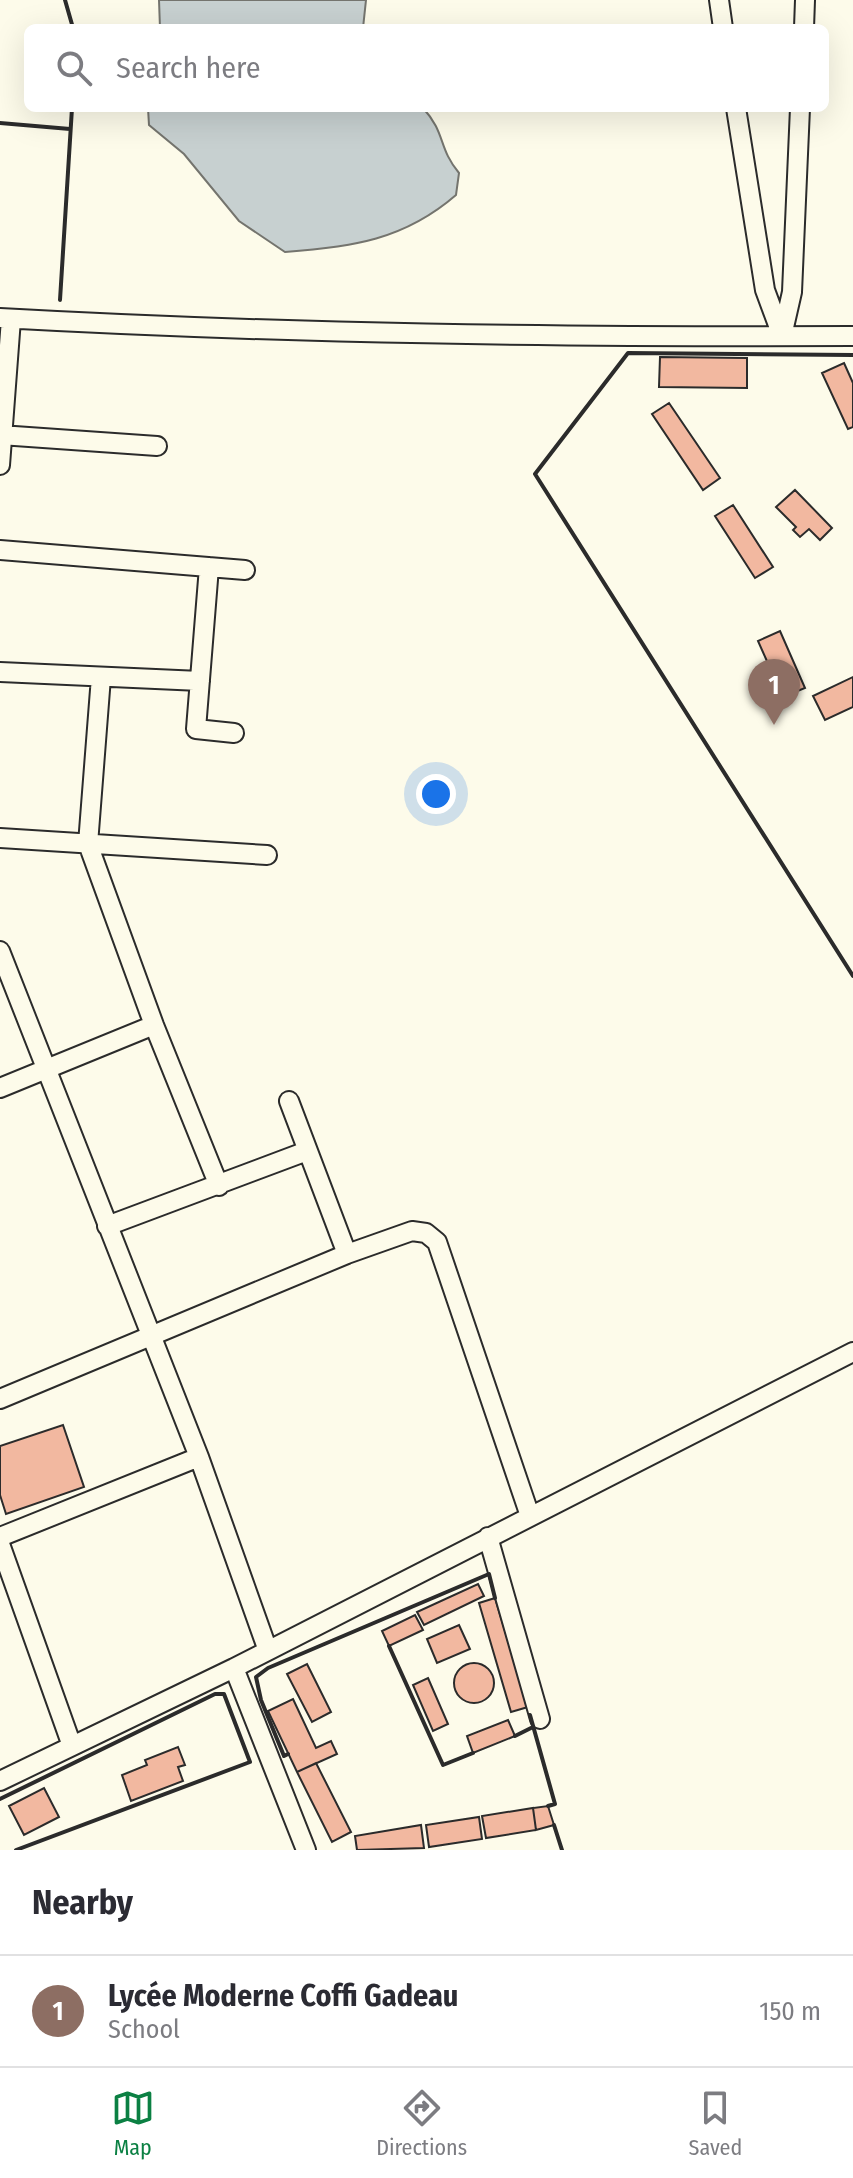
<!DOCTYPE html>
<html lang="en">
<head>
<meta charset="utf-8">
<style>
	body { margin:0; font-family:"Fira Sans Condensed",sans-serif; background:#f2f2f3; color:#2b2b33 }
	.you { position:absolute; left:436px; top:794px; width:28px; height:28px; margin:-20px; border:6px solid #fff; border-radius:50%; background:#1a73e8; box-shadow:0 0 0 12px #1a73e833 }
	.badge { display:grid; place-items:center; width:52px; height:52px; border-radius:50%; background:#0b8043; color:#fff; font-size:26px; font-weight:700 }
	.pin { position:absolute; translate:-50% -66px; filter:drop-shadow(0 2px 4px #0008) }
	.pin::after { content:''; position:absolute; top:42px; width:28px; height:24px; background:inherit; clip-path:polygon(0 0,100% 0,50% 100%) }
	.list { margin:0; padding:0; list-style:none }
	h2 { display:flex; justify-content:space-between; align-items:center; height:104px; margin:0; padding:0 32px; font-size:34px }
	h2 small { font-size:26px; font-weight:400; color:#7c7c81 }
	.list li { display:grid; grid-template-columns:52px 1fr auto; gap:24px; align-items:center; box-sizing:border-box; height:112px; padding:0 32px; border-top:2px solid #e1e1e2 }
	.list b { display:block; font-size:30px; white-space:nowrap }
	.list p { margin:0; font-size:26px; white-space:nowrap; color:#7c7c81 }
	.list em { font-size:26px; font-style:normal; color:#7c7c81 }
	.icon { flex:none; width:44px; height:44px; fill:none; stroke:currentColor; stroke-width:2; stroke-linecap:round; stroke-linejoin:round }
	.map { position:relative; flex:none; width:853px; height:1850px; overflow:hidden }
	.search { position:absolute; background:#fff; box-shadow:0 8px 32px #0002; left:24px; right:24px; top:24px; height:88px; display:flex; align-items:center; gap:20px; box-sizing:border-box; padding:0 28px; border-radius:12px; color:#7c7c81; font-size:30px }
	.sheet { height:216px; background:#fff }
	nav { display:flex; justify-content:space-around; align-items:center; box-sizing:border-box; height:112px; border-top:2px solid #e1e1e2; background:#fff; font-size:22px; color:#7c7c81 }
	nav a { display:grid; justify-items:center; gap:4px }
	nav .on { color:#0b8043 }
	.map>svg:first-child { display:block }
</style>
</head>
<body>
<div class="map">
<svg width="853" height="1850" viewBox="0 0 853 1850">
	<rect width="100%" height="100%" fill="#fdfbea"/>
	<!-- water -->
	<path fill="#c7d0d0" stroke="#74746e" stroke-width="2" d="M159,0h207l-3,28h-203z
		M148,108h275c23,25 15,40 36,65l-3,22c-52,45 -104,52 -171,57l-46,-31 -55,-67 -35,-29z"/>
	<!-- building -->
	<path fill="#f2b8a0" stroke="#2b2b2b" stroke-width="2" d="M660,357l87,1v30l-88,-1z
		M844,363l9,20v44l-5,2 -26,-56z
		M669,403l51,75 -17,12 -51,-76z
		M795,490l37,38 -12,12 -11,-11 -9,8 -7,-7 3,-3 -20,-20z
		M733,505l40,62 -18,11 -40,-62z
		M780,631l25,57 -22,9 -25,-56z
		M853,677v30l-28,13 -12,-24z
		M63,1425l21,62 -78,27 -6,-19v-49z
		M478,1584l6,12 -60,29 -7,-13z
		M495,1598l33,109 -17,5 -32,-109z
		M415,1615l8,15 -34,16 -7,-15z
		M459,1625l11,24 -33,14 -10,-24z
		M454 1683a20 20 0 1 1 40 0a20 20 0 1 1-40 0Z
		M307,1664l24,48 -19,10 -25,-48z
		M428,1678l20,46 -15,7 -20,-46z
		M293,1699l23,49 15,-7 6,13 -40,18 -29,-61z
		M508,1720l7,16 -42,17 -6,-17z
		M178,1747l7,18 -7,2 5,14 -52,20 -9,-26 25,-10 -2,-5z
		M316,1763l35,69 -19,10 -35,-70z
		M44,1788l15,29 -35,18 -15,-29z
		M548,1806l6,19 -18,5 -3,-22z
		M533,1808l3,22 -50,8 -4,-22z
		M479,1817l3,22 -53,8 -3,-22z
		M421,1825l3,23 -67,2 -2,-14z"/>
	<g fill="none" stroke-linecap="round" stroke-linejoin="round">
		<!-- minor casing -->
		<g stroke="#2b2b2b" stroke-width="22">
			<path id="minor" d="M719,0l4,28
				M804,28l1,-28
				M736,108l29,182 17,46
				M0,318c284,16 568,19 853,18
				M782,336l10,-44 8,-184
				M0,435l157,11
				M0,465l11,-146
				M0,550l245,20
				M209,567l-13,162 38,4
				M0,672l200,9
				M101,677l-13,167 66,181 65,161
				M0,838l267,17
				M0,951l199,506 68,191
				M0,1088l154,-63
				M289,1101l58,153
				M107,1226l200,-75
				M0,1399l347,-145 65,-23 14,2 11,9 93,274
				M0,1537l199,-80
				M488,1537l52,182
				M0,1544l72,202
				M234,1668l72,182
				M0,1781l234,-113 619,-316"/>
		</g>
		<!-- minor -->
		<use href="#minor" stroke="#fdfbea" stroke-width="18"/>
		<!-- wall -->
		<path stroke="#2b2b2b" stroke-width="4" d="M65,0l8,28
			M0,123l70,6
			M60,300l12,-192
			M853,355l-225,-2 -93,121 318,502
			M389,1646l54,119 30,-12
			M530,1715l25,89 -7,2
			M515,1736l18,-9
			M288,1754l-4,2 -23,-56 -5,-23 12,-9 221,-94 6,24
			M0,1799l215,-105h9l26,68 -234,88
			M554,1825l8,25"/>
	</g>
</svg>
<div class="you"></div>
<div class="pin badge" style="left:774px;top:725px;background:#8d6e63">1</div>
<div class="search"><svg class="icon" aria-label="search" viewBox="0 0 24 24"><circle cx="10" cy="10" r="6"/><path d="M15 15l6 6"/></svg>Search here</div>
</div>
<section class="sheet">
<h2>Nearby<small></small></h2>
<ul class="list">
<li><span class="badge" style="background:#8d6e63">1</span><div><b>Lycée Moderne Coffi Gadeau</b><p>School</p></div><em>150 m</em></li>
</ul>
</section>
<nav>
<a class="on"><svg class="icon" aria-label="map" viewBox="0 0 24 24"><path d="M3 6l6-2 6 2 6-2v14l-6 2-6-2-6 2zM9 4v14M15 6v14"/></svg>Map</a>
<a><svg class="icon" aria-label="directions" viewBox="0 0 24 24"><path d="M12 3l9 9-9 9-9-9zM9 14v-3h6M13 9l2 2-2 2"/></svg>Directions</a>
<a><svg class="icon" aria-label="saved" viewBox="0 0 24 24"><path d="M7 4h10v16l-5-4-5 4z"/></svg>Saved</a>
</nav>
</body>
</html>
